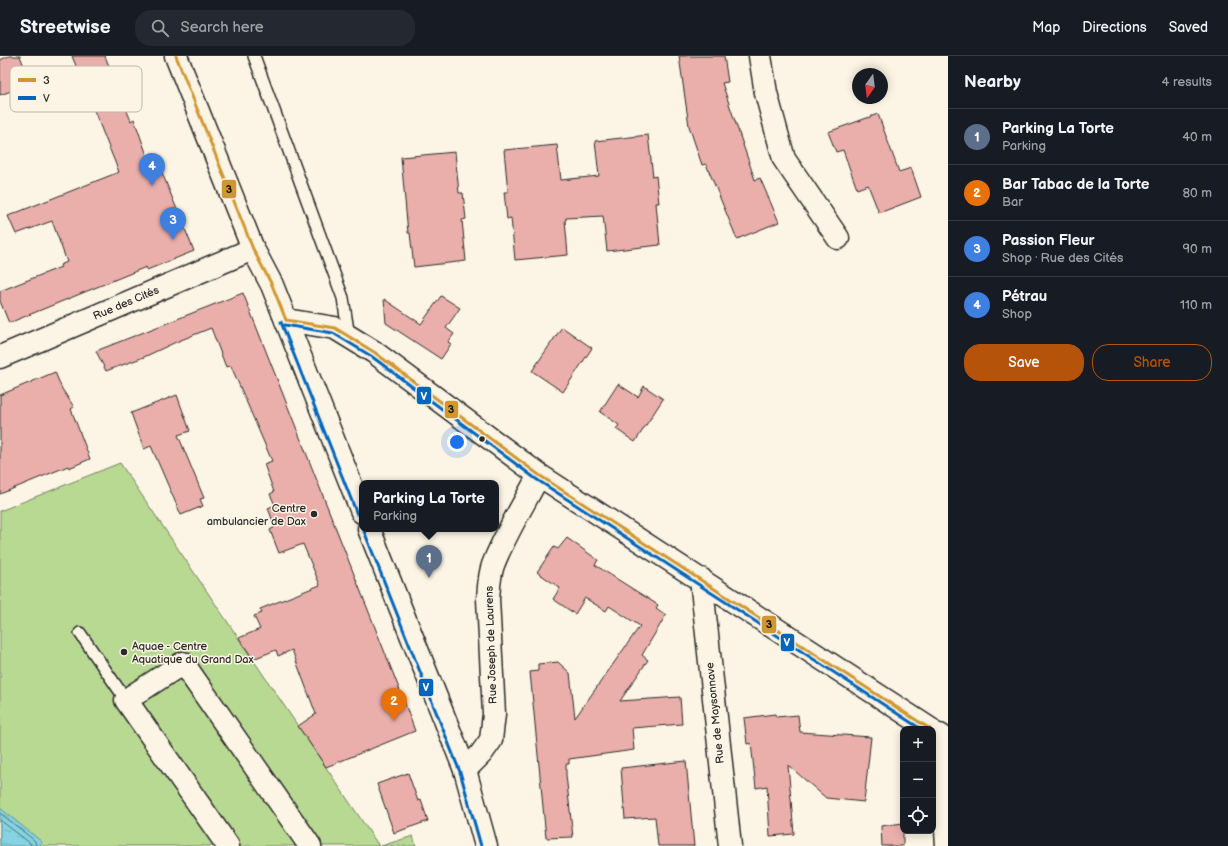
<!DOCTYPE html>
<html lang="en">
<head>
<meta charset="utf-8">
<style>
	body { margin:0; font-family:"Balsamiq Sans",sans-serif; background:#242831; color:#f1f3f6 }
	.controls { position:absolute; right:12px; bottom:12px; display:grid; overflow:hidden; border-radius:8px; box-shadow:0 2px 10px #0003 }
	.controls button { width:36px; height:36px; display:grid; place-items:center; padding:0; border:0; border-bottom:1px solid #363941; background:#171b24; color:#f1f3f6; font:20px sans-serif }
	.compass { position:absolute; left:852px; top:12px; width:36px; height:36px; border-radius:50%; background:#171b24; box-shadow:0 2px 10px #0003; rotate:194deg }
	.you { position:absolute; left:457px; top:386px; width:14px; height:14px; margin:-10px; border:3px solid #fff; border-radius:50%; background:#1a73e8; box-shadow:0 0 0 6px #1a73e833 }
	.badge { display:grid; place-items:center; width:26px; height:26px; border-radius:50%; background:#b45309; color:#fff; font-size:13px; font-weight:700 }
	.pin { position:absolute; translate:-50% -33px; filter:drop-shadow(0 1px 2px #0008) }
	.pin::after { content:''; position:absolute; top:21px; width:14px; height:12px; background:inherit; clip-path:polygon(0 0,100% 0,50% 100%) }
	.popup { position:absolute; left:359px; top:424px; width:140px; height:52px; box-sizing:border-box; display:grid; place-content:center; border-radius:8px; background:#171b24; filter:drop-shadow(0 1px 3px #0005); font-size:13px; white-space:nowrap; color:#9ea1a6 }
	.popup b { font-size:15px; color:#f1f3f6 }
	.popup::after { content:''; position:absolute; left:50%; top:100%; margin-left:-8px; border:8px solid transparent; border-top-color:#171b24 }
	.list { margin:0; padding:0; list-style:none }
	h2 { display:flex; justify-content:space-between; align-items:center; height:52px; margin:0; padding:0 16px; font-size:17px }
	h2 small { font-size:13px; font-weight:400; color:#9ea1a6 }
	.list li { display:grid; grid-template-columns:26px 1fr auto; gap:12px; align-items:center; box-sizing:border-box; height:56px; padding:0 16px; border-top:1px solid #363941 }
	.list b { display:block; font-size:15px; white-space:nowrap }
	.list p { margin:0; font-size:13px; white-space:nowrap; color:#9ea1a6 }
	.list em { font-size:13px; font-style:normal; color:#9ea1a6 }
	.actions { display:flex; gap:8px; padding:12px 16px }
	.actions a { flex:1; padding:9px 0; border:1px solid #b45309; border-radius:16px; text-align:center; font-size:14px; color:#b45309 }
	.actions .main { background:#b45309; color:#fff }
	.icon { flex:none; width:22px; height:22px; fill:none; stroke:currentColor; stroke-width:2; stroke-linecap:round; stroke-linejoin:round }
	.map { position:relative; flex:none; width:948px; height:790px; overflow:hidden }
	header { display:flex; align-items:center; gap:24px; box-sizing:border-box; height:56px; padding:0 20px; background:#171b24; border-bottom:1px solid #363941 }
	header strong { font-size:19px }
	nav { display:flex; gap:22px; margin-inline-start:auto; font-size:14px }
	.search { width:280px; height:36px; background:#242831; display:flex; align-items:center; gap:10px; box-sizing:border-box; padding:0 14px; border-radius:16px; color:#9ea1a6; font-size:15px }
	main { display:flex }
	aside { flex:1; background:#171b24 }
	.map>svg:first-child { display:block }
</style>
</head>
<body>
<header>
<strong>Streetwise</strong>
<div class="search"><svg class="icon" aria-label="search" viewBox="0 0 24 24"><circle cx="10" cy="10" r="6"/><path d="M15 15l6 6"/></svg>Search here</div>
<nav><a>Map</a><a>Directions</a><a>Saved</a></nav>
</header>
<main>
<div class="map">
<svg width="948" height="790" viewBox="0 0 948 790">
	<defs>
		<pattern id="water-ripples" width="26" height="14" patternUnits="userSpaceOnUse"><rect width="26" height="14" fill="#85d3e3"/><path d="M2 4q2-2 4 0t4 0M15 11q2-2 4 0t4 0" fill="none" stroke="#73b5c3"/></pattern>
	</defs>
	<rect width="100%" height="100%" fill="#fcf5e5"/>
	<filter id="ink" filterUnits="userSpaceOnUse"><feTurbulence type="fractalNoise" baseFrequency=".025" numOctaves="2"/><feDisplacementMap in="SourceGraphic" scale="8" xChannelSelector="R" yChannelSelector="G"/><feConvolveMatrix kernelMatrix="1 2 1 2 8 2 1 2 1" color-interpolation-filters="sRGB"/></filter>
	<g filter="url(#ink)">
		<!-- pitch -->
		<path fill="#b8d992" stroke="#72825e" d="M120,407l228,337 31,46h-379v-335z
			M413,780l3,10h-35z"/>
		<!-- water -->
		<path fill="url(#water-ripples)" stroke="#619099" d="M0,752l42,34 -3,4h-39z"/>
		<g fill="none" stroke-linecap="round" stroke-linejoin="round">
			<!-- shore -->
			<path stroke="#4f6e75" stroke-width="1" d="M0,757l35,28 1,5
				M0,764l30,23 1,3"/>
		</g>
		<!-- building -->
		<path fill="#eaafab" stroke="#2b2b2b" d="M9,0h11l11,28 -31,11v-35z
			M72,0h33l26,65 3,-2 15,42 7,-3 38,93 -47,19 -1,-3 -137,56 -9,-22v-10l61,-24 -1,-2 7,-3 -15,-41 -36,13 -8,-18 111,-44z
			M679,0h45l4,26 -6,1 33,97 5,-2 19,44 -42,17 -31,-75 -4,1 -13,-39z
			M878,58l21,58 12,-4 10,29 -42,16 -11,-28 -11,4 -14,-39 -7,2 -8,-20z
			M648,79l5,42 3,-1 3,27h-3l4,42 -53,6 -4,-35 -37,2v2h-1l3,35 -53,5 -4,-42 -4,1 -3,-27h4l-4,-42 53,-5 4,35 38,-4 -4,-35z
			M455,96l4,41h4l3,26 -4,1 4,41 -52,6 -4,-34h-2l-7,-76z
			M243,237l161,408 11,30 -89,36 -28,-41 18,-12 -24,-64 -14,6 -2,-6 -23,9 -14,-21 21,-9 -6,-13 8,-3 -2,-4 60,-24 -17,-41 -24,9 -9,-23 5,-3 -7,-19 7,-3 -5,-11 4,-2 -10,-28 8,-3 -41,-95 -5,1 -15,-39 -35,14 -32,15 -38,14 -10,-20z
			M441,240l19,12 -14,20 8,6 -6,8 3,2 -10,15 -55,-36 -2,-24 37,25z
			M562,271l30,21 -29,44 -31,-21z
			M55,316l7,17 12,18 -3,2 19,50 -21,9 -1,-2 -68,28v-99z
			M618,328l20,13 6,-11 19,13 -28,43 -19,-13 3,-4 -19,-13z
			M177,339l13,36 -12,4 26,63 -4,1 3,7 -22,9 -30,-69 -7,3 -13,-36z
			M567,482l31,22 -3,5 63,40 -2,3 10,7 -24,40 6,5 -28,41 60,-4 2,27 -50,4 2,22 -65,9v5h-3v11l7,62 -27,1 -16,-166 8,-1v-7l20,-2 12,11 5,45 65,-92 -31,-20 -3,5 -21,-13 -10,16 -22,-15 7,-11 -23,-16 17,-25 4,2z
			M775,658l1,3 22,-2 2,17 71,5 -7,65 -38,-4 -38,-33 6,69 -24,2 -3,-50 -11,2 -5,-45 -4,1 -3,-26z
			M686,705l8,85h-36l-3,-29 -30,2 -4,-51z
			M408,717l10,28 3,-1 7,21 -34,12 -17,-49z
			M903,767v23h-21l-1,-20z"/>
		<g fill="none" stroke-linecap="round" stroke-linejoin="round">
			<!-- service casing -->
			<g stroke="#2b2b2b" stroke-width="14">
				<path id="service" d="M254,0l89,242 6,39
					M80,577l46,67"/>
			</g>
			<!-- minor casing -->
			<g stroke="#2b2b2b" stroke-width="25">
				<path id="minor" d="M760,0l6,37 18,66 54,79
					M286,264l49,8 39,24 165,123 391,254
					M0,301l253,-108
					M701,523l29,267
					M940,679l7,111
					M465,714l16,-16 10,-14 3,-26 -6,-115c1,-11 1,-23 5,-34 12,-31 31,-61 46,-90
					M228,790l-102,-146 57,-37 127,183"/>
			</g>
			<!-- secondary casing -->
			<g stroke="#2b2b2b" stroke-width="25">
				<path id="secondary" d="M176,0l77,193 19,36 90,227
					M369,473l96,241 21,76"/>
			</g>
			<!-- service -->
			<use href="#service" stroke="#fcf5e5" stroke-width="11"/>
			<!-- minor -->
			<use href="#minor" stroke="#fcf5e5" stroke-width="22"/>
			<!-- secondary -->
			<use href="#secondary" stroke="#fcf5e5" stroke-width="22"/>
			<!-- bus-1 casing -->
			<g stroke="#fcf5e5" stroke-width="6">
				<path id="bus-1" d="M176,0l77,193 19,36 14,35
					M286,264l49,8 39,24 165,123 391,254"/>
			</g>
			<!-- bus-2 casing -->
			<g stroke="#fcf5e5" stroke-width="6">
				<path id="bus-2" d="M281,266l76,192
					M285,269l48,8 38,23 165,123 385,250
					M364,475l96,241 21,74"/>
			</g>
			<!-- bus-1 -->
			<use href="#bus-1" stroke="#d09731" stroke-width="3"/>
			<!-- bus-2 -->
			<use href="#bus-2" stroke="#0065bd" stroke-width="3"/>
		</g>
	</g>
	<!-- markers -->
	<g fill="#2b2b2b" stroke="#fcf5e5" stroke-width="1.5">
		<circle cx="482" cy="383" r="3.5"/>
		<circle cx="314" cy="458" r="4"/>
		<circle cx="124" cy="596" r="4"/>
	</g>
	<g text-anchor="middle" dominant-baseline="central" stroke-width="3" stroke-linejoin="round" paint-order="stroke">
		<!-- street labels -->
		<g font-size="11" fill="#2b2b2b" stroke="#fcf5e5">
			<text transform="translate(126 247) rotate(-23)">Rue des Cités</text>
			<text transform="translate(491 589) rotate(-92)">Rue Joseph de Laurens</text>
			<text transform="translate(715 657) rotate(-96)">Rue de Maysonnave</text>
		</g>
		<!-- poi labels -->
		<g font-size="11" fill="#2b2b2b" stroke="#fcf5e5" text-anchor="end">
			<text x="306" y="452">Centre<tspan x="306" dy="13">ambulancier de Dax</tspan></text>
			<text x="132" y="590" text-anchor="start">Aquae - Centre<tspan x="132" dy="13">Aquatique du Grand Dax</tspan></text>
		</g>
	</g>
	<!-- legend -->
	<rect x="10" y="10" width="132" height="46" rx="6" fill="#fcf5e5" stroke="#bdb8ad" stroke-width="1"/>
	<rect x="18" y="22" width="18" height="4" fill="#d09731"/>
	<rect x="18" y="40" width="18" height="4" fill="#0065bd"/>
	<g font-size="11" fill="#2b2b2b">
		<text x="43" y="28">3</text>
		<text x="43" y="46">V</text>
	</g>
	<g stroke="#fcf5e5" stroke-width="1.5">
		<rect x="221" y="123" width="16" height="20" rx="4" fill="#d09731"/>
		<rect x="416" y="330" width="16" height="19" rx="4" fill="#0065bd"/>
		<rect x="444" y="344" width="15" height="19" rx="4" fill="#d09731"/>
		<rect x="761" y="559" width="16" height="19" rx="4" fill="#d09731"/>
		<rect x="780" y="577" width="15" height="19" rx="4" fill="#0065bd"/>
		<rect x="418" y="622" width="16" height="19" rx="4" fill="#0065bd"/>
	</g>
	<g font-size="11" text-anchor="middle" font-weight="bold" fill="#fff">
		<text x="424" y="344">V</text>
		<text x="787" y="590">V</text>
		<text x="426" y="635">V</text>
	</g>
	<g font-size="11" text-anchor="middle" font-weight="bold" fill="#111">
		<text x="229" y="137">3</text>
		<text x="451" y="357">3</text>
		<text x="769" y="572">3</text>
	</g>
</svg>
<div class="controls">
<button>+</button>
<button>−</button>
<button><svg class="icon" aria-label="locate" viewBox="0 0 24 24"><circle cx="12" cy="12" r="6"/><path d="M12 2v4M12 18v4M2 12h4M18 12h4"/></svg></button>
</div>
<svg class="compass" viewBox="-18 -18 36 36"><path d="M0-13l5 13h-10z" fill="#e53935"/><path d="M0 13l5-13h-10z" fill="#9ea1a6"/></svg>
<div class="you"></div>
<div class="pin badge" style="left:429px;top:522px;background:#5c6f8a">1</div>
<div class="popup"><b>Parking La Torte</b>Parking</div>
<div class="pin badge" style="left:394px;top:665px;background:#e8710a">2</div>
<div class="pin badge" style="left:173px;top:184px;background:#3f7fe0">3</div>
<div class="pin badge" style="left:152px;top:130px;background:#3f7fe0">4</div>
</div>
<aside>
<h2>Nearby<small>4 results</small></h2>
<ul class="list">
<li><span class="badge" style="background:#5c6f8a">1</span><div><b>Parking La Torte</b><p>Parking</p></div><em>40 m</em></li>
<li><span class="badge" style="background:#e8710a">2</span><div><b>Bar Tabac de la Torte</b><p>Bar</p></div><em>80 m</em></li>
<li><span class="badge" style="background:#3f7fe0">3</span><div><b>Passion Fleur</b><p>Shop · Rue des Cités</p></div><em>90 m</em></li>
<li><span class="badge" style="background:#3f7fe0">4</span><div><b>Pétrau</b><p>Shop</p></div><em>110 m</em></li>
</ul>
<div class="actions"><a class="main">Save</a><a>Share</a></div>
</aside>
</main>
</body>
</html>
